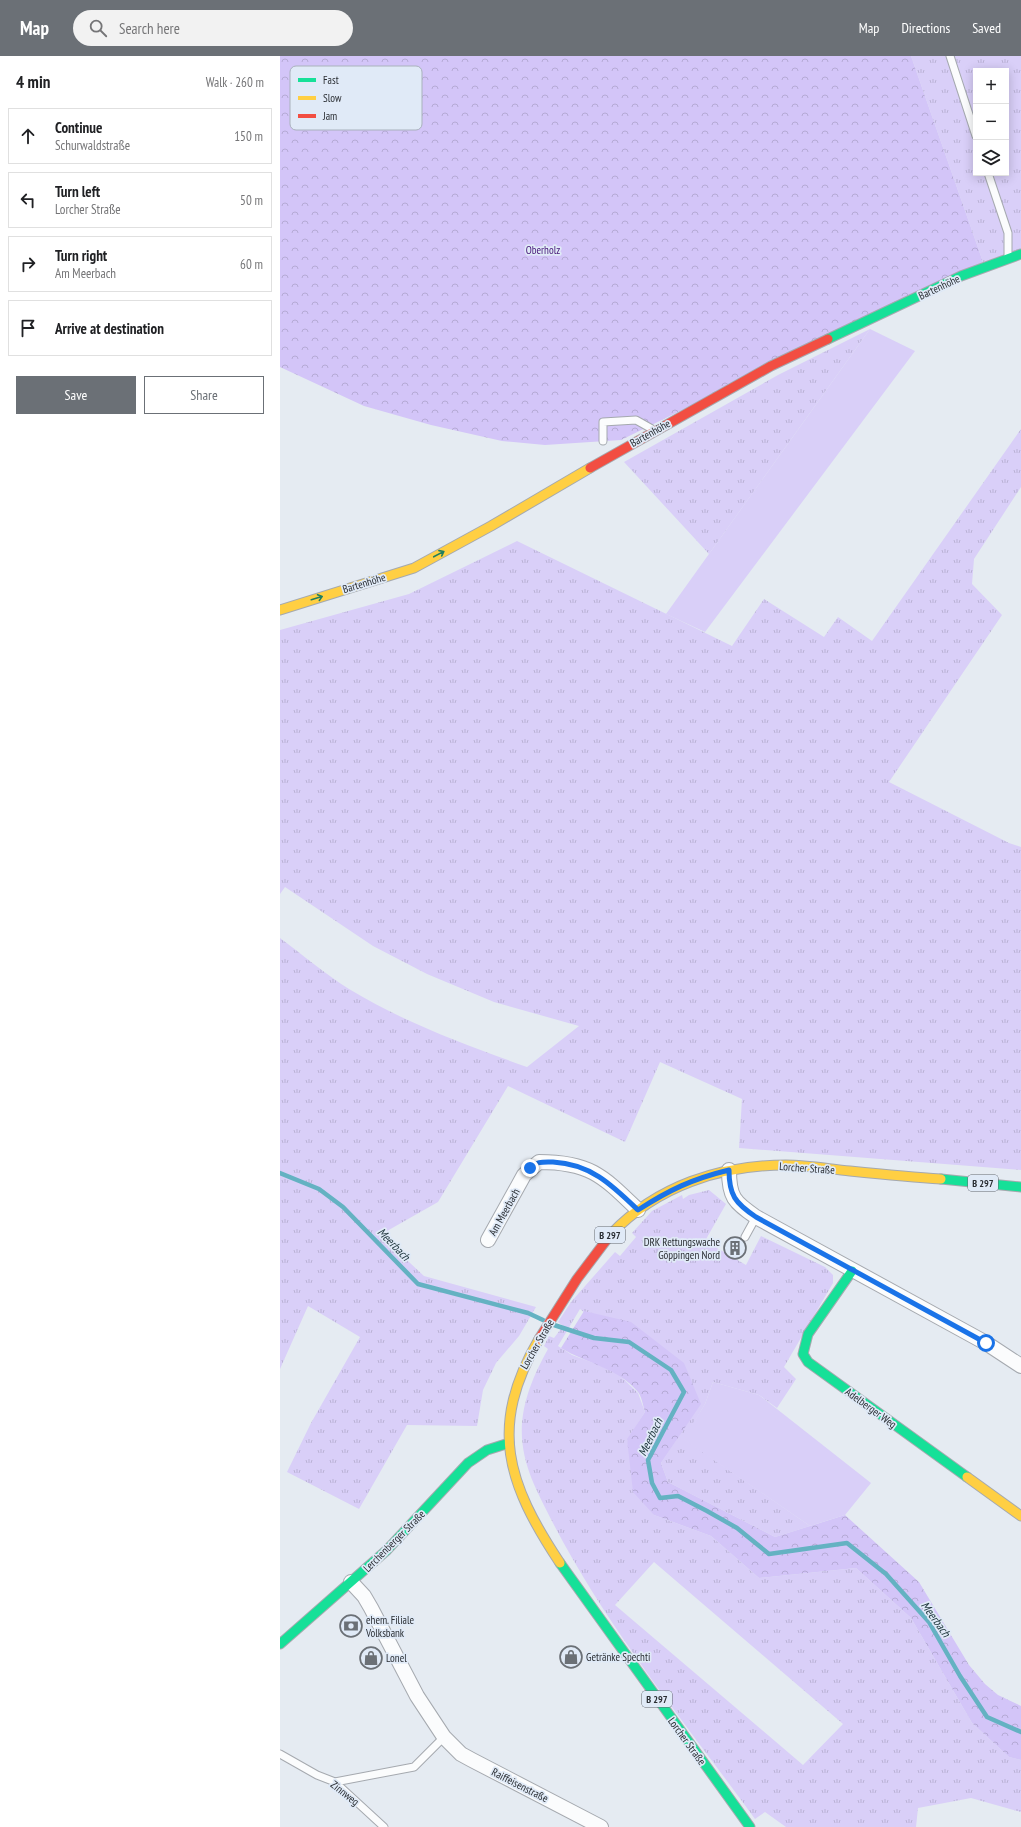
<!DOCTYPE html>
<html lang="en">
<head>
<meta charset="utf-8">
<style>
	body { margin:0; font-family:"PT Sans Narrow",sans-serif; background:#f2f2f2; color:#202124 }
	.controls { position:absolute; right:12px; top:12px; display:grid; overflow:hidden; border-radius:0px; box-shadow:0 2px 10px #0003 }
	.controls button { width:36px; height:36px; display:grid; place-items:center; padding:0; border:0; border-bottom:1px solid #e0e0e0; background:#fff; color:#202124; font:20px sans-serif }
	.stop { position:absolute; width:12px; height:12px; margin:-9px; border:3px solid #1a73e8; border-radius:50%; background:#fff }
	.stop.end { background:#1a73e8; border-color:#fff; box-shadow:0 1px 4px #0008 }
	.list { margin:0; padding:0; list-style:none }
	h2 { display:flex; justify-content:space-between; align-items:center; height:52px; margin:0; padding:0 16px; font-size:17px }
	h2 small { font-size:13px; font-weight:400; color:#757577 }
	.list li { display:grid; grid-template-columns:26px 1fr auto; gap:12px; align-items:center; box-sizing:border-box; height:56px; margin:0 8px 8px; padding:0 8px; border:1px solid #e0e0e0; border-radius:0px }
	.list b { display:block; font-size:15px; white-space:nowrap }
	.list p { margin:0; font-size:13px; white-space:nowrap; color:#757577 }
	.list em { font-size:13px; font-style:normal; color:#757577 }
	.actions { display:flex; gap:8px; padding:12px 16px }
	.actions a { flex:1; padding:9px 0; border:1px solid #6b7076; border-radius:0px; text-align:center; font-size:14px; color:#6b7076 }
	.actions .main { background:#6b7076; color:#fff }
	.icon { flex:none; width:22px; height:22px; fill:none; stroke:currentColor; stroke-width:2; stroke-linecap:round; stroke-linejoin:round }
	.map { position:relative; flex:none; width:741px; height:1771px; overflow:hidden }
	header { display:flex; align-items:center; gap:24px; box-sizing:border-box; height:56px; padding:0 20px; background:#6b7076; color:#fff }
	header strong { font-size:19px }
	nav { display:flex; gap:22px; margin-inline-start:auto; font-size:14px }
	.search { width:280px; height:36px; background:#f2f2f2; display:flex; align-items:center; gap:10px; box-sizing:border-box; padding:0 14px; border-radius:22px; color:#757577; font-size:15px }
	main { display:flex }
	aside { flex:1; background:#fff }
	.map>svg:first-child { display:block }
</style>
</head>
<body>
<header>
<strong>Map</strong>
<div class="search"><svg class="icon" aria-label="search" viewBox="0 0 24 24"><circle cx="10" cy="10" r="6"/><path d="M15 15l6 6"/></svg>Search here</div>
<nav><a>Map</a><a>Directions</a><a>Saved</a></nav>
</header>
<main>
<aside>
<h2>4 min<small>Walk · 260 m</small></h2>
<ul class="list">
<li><svg class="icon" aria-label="ahead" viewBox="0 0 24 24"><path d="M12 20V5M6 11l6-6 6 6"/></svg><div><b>Continue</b><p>Schurwaldstraße</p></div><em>150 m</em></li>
<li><svg class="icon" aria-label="left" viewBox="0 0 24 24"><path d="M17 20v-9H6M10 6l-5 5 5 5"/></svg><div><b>Turn left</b><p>Lorcher Straße</p></div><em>50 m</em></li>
<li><svg class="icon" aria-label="right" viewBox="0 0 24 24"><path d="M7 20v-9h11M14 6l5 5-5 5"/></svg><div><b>Turn right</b><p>Am Meerbach</p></div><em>60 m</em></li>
<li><svg class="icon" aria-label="arrive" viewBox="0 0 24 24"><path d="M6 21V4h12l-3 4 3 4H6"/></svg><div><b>Arrive at destination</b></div></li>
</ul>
<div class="actions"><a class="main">Save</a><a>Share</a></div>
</aside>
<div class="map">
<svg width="741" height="1771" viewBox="0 0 741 1771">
	<defs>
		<pattern id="grass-tufts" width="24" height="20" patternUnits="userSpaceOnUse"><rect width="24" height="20" fill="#d9cff8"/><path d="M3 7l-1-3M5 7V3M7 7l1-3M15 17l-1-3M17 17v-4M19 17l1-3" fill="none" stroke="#bab2d5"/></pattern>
		<pattern id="forest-crowns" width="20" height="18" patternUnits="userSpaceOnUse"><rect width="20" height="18" fill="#d3c5f8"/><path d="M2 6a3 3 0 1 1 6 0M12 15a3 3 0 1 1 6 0" fill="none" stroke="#b5aad5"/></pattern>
	</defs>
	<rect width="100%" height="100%" fill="#e5ebf2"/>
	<!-- grass -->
	<path fill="url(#grass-tufts)" fill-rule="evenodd" d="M631,0h110v193l-38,13zM696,15h30v102h-30z
		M590,273l-161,225 -85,-92 154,-87z
		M741,373v58l-47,72 -2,25 30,31 -113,167 120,61 12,4v323l-282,-22 3,-49 -82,-37 -35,80 -117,-56 -70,116 -58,33 44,41 112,31 -17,29 -23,27 -13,27 -6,36 -70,-1 -48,84 -72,-37 24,-49 49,-86 -52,-31 -28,63v-431c23,17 45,36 69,51 56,34 117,56 178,78l52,-41 -85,-24 -67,-28 -54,-28 -88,-59 -5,7v-264l129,-36 108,-53 215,105 32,-47 60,38 14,-20 34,24z
		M429,1134l17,14 -21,37 41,24 15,-29 64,31 8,8v8l-49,84 12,12 -19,29 -18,-13 -46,-13 -8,22 -21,35 126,87 -35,11 -107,-55 -7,-19 39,-59 -120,-95 -22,37 14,9 43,16 23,22 7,19 -18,28 27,75 57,21 48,42 97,-10 55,50 61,105 37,34 12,3v52l-50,-14 -53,10 -2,19h-130l-21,-15 -10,7c-69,-95 -147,-190 -201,-294 -14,-28 -30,-55 -32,-87 -2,-32 11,-62 26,-89l-4,-3 5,-10 5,2 9,-12 -5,-4 13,-20 44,-50 5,4 16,-19 -4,-4 20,-22 30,-16 1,4 6,-4zM374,1506l189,162 -40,41 -188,-160z"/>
	<!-- forest -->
	<path fill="url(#forest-crowns)" d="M0,0h631l72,206 -362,178 -76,5 -43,-4 -71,-16 -67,-19 -84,-39z
		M304,1255l47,11 53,41 17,41 -40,59 7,19 107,55 70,-22 74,67 50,83 16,19 13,11 23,11v54l-12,-3 -37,-34 -61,-105 -55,-50 -97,10 -48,-42 -57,-21 -21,-23 -6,-53 18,-27c-2,-6 -3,-15 -7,-20 -21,-25 -51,-28 -77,-44z"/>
	<!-- green -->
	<path fill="#d9cff8" d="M590,273l45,22 -210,281 -39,-18z
		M433,1326l46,13 112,88 -26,32 -35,11 -127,-87 22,-35z"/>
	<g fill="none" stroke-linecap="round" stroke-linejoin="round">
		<!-- stream -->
		<path stroke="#64b2c2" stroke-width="4.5" d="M0,1117l39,16 24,18 75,77 110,29 15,7
			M274,1269l40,13 35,4 42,28 13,22 -36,68 4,23 8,15 18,-2 29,15 30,17 32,26 78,-11 39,31 43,48 31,54 27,41 34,15"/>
		<!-- lane casing -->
		<g stroke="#a5a9af" stroke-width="9">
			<path id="lane" d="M670,0l26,80
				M708,117l20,60v25
				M323,385v-19l33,-2 16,9
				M465,1181l11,-20
				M0,1698l37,21 18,7 49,45
				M55,1726l79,-15 30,-30"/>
		</g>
		<!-- street casing -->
		<g stroke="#a5a9af" stroke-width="16">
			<path id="street" d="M449,1114c0,27 5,32 27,47l230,126 35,23
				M208,1184l36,-65 15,-13c51,0 64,14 99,48
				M71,1526l13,14 7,12 46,88 27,41 17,17 11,6 129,67"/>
		</g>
		<!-- fast casing -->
		<g stroke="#a5a9af" stroke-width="11">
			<path id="fast" d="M548,283l133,-63 60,-22
				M661,1123l80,8
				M572,1215l-44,63 -5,20 5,8 159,115
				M280,1507l190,264
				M0,1588l107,-94 81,-87 19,-13 22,-7"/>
		</g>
		<!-- slow casing -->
		<g stroke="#a5a9af" stroke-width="11">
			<path id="slow" d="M0,554l134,-42 77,-42 99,-58
				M331,1178c46,-48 109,-69 175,-69 21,0 43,4 64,6 30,3 60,6 91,8
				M259,1283c-51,88 -32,144 21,224
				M687,1421l54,39"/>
		</g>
		<!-- jam casing -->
		<g stroke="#a5a9af" stroke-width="11">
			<path id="jam" d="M310,412l181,-102 57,-27
				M259,1283l38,-60 34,-45"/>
		</g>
		<!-- lane -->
		<use href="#lane" stroke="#fbfcfd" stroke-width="7"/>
		<!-- street -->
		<use href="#street" stroke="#fbfcfd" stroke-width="14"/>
		<!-- fast -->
		<use href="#fast" stroke="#16e098" stroke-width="9"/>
		<!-- slow -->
		<use href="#slow" stroke="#ffcf43" stroke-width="9"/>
		<!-- jam -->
		<use href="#jam" stroke="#f24e42" stroke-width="9"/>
	</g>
	<!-- one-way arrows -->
	<defs><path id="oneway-shaft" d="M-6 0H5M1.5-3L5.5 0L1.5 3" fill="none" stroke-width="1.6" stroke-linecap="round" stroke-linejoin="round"/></defs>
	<g stroke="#217e60">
		<use href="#oneway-shaft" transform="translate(159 498) rotate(-28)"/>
		<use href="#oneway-shaft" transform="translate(37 542) rotate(-17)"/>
	</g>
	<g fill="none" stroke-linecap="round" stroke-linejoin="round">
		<!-- route -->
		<path stroke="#1a73e8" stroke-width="5" d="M250,1112c7,-7 13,-6 23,-6 38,2 59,23 85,48 31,-20 54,-31 91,-40 0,25 6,33 27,47l230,126"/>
	</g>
	<!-- icons -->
	<defs>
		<g id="building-ring" transform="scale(1.15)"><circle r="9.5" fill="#e0eaf7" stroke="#6b7076" stroke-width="1.5"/><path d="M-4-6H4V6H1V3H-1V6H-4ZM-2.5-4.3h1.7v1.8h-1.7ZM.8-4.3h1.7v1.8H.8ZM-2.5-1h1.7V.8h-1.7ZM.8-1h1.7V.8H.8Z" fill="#6b7076"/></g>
		<g id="bank-ring" transform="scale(1.15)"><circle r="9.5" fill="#e0eaf7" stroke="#6b7076" stroke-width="1.5"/><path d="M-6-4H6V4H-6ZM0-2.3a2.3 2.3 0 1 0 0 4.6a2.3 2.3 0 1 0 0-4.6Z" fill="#6b7076"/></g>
		<g id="shop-ring" transform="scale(1.15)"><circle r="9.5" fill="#e0eaf7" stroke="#6b7076" stroke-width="1.5"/><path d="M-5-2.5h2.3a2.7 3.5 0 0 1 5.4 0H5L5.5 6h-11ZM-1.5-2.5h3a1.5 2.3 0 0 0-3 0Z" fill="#6b7076"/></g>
	</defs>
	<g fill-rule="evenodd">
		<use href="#building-ring" x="455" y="1192"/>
		<use href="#bank-ring" x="71" y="1570"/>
		<use href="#shop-ring" x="291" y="1601"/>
		<use href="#shop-ring" x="91" y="1602"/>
	</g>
	<g text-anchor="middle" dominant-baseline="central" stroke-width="3.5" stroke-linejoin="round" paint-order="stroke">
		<!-- shield labels -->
		<g fill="#e0eaf7" stroke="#61666e" stroke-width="1">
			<rect x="688" y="1119" width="30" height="16" rx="3"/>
			<rect x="315" y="1171" width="30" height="16" rx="3"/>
			<rect x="362" y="1635" width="30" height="16" rx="3"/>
		</g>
		<g font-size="10" font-weight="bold" fill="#2a2e33">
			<text x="703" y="1127">B 297</text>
			<text x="330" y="1179">B 297</text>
			<text x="377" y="1643">B 297</text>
		</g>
		<!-- park labels -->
		<g font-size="11" fill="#441377" stroke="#e0eaf7">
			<text x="263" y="194">Oberholz</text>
		</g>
		<!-- street labels -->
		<g font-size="11" fill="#2a2e33" stroke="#e0eaf7">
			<text transform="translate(659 231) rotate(-25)">Bartenhöhe</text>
			<text transform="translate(370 377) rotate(-29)">Bartenhöhe</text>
			<text transform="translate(84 527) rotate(-17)">Bartenhöhe</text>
			<text transform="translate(527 1112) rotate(4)">Lorcher Straße</text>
			<text transform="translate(224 1156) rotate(-61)">Am Meerbach</text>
			<text transform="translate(257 1288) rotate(-60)">Lorcher Straße</text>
			<text transform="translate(591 1352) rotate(36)">Adelberger Weg</text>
			<text transform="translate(114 1485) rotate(-45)">Lerchenberger Straße</text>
			<text transform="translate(407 1685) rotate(54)">Lorcher Straße</text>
			<text transform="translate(240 1729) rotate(27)">Raiffeisenstraße</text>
			<text transform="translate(65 1737) rotate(39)">Zinnweg</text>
		</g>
		<!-- poi labels -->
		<g font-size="11" fill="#2a2e33" stroke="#e0eaf7" text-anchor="start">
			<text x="440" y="1186" text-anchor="end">DRK Rettungswache<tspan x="440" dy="13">Göppingen Nord</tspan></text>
			<text x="86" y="1564">ehem. Filiale<tspan x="86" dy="13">Volksbank</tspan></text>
			<text x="306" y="1601">Getränke Spechti</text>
			<text x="106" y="1602">Lonel</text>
		</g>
		<!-- water labels -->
		<g font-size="12" font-style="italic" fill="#233a40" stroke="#e0eaf7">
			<text transform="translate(114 1188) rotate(46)">Meerbach</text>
			<text transform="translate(370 1381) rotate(-64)">Meerbach</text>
			<text transform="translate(656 1563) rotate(54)">Meerbach</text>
		</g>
	</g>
	<!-- legend -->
	<rect x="10" y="10" width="132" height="64" rx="6" fill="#e0eaf7" stroke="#a9b2bc" stroke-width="1"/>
	<rect x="18" y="22" width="18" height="4" fill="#16e098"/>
	<rect x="18" y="40" width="18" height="4" fill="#ffcf43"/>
	<rect x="18" y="58" width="18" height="4" fill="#f24e42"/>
	<g font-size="11" fill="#2a2e33">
		<text x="43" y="28">Fast</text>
		<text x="43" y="46">Slow</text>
		<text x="43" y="64">Jam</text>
	</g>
</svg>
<div class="controls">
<button>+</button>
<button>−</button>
<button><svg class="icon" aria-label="layers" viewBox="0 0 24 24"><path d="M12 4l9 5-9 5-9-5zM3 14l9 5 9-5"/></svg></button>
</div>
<div class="stop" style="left:706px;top:1287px"></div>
<div class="stop end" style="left:250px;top:1112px"></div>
</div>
</main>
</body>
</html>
